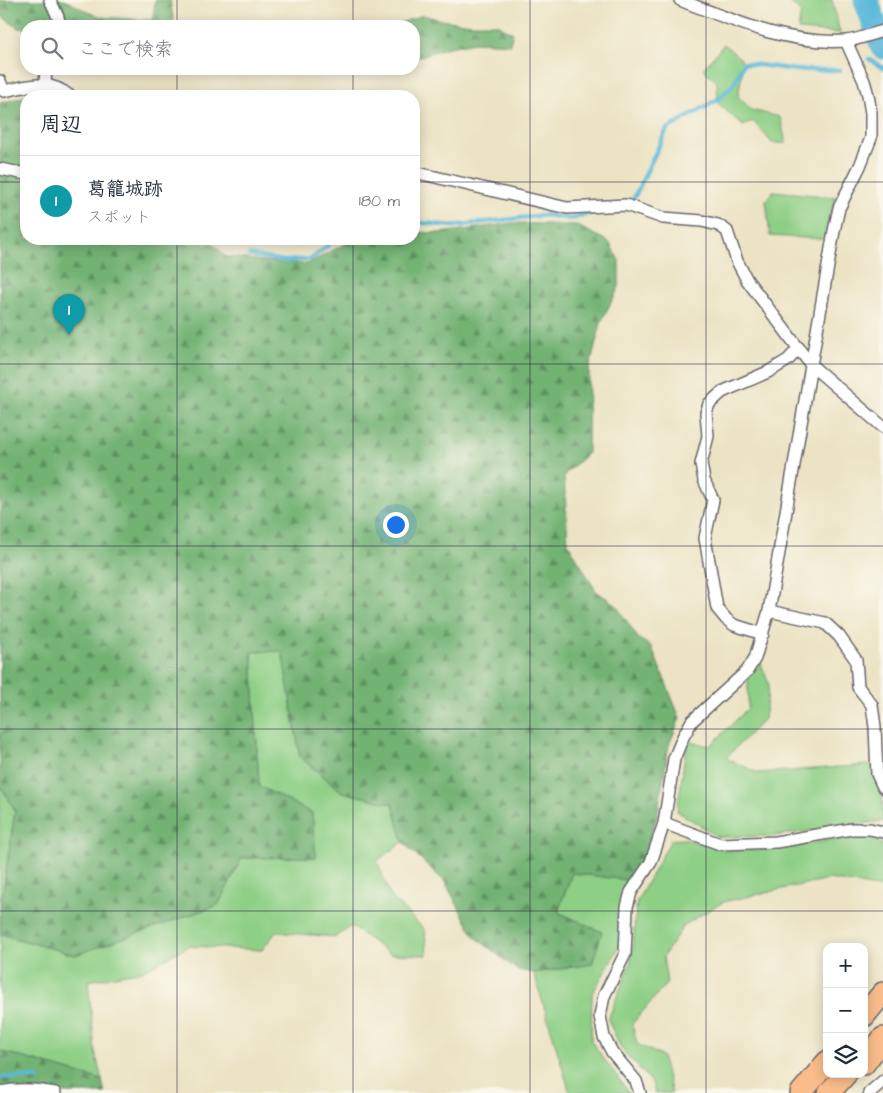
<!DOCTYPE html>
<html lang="ja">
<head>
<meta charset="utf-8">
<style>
	body { margin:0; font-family:"Architects Daughter","Klee One",sans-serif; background:#f6f6f7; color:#1f2937 }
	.controls { position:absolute; right:15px; bottom:15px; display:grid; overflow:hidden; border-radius:10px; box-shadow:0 2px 12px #0003 }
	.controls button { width:45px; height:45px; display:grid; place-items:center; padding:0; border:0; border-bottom:1px solid #e0e1e3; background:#fff; color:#1f2937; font:25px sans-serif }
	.you { position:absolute; left:395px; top:524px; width:18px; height:18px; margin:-12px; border:4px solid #fff; border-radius:50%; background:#1a73e8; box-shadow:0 0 0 8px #1a73e833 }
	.badge { display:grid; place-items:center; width:32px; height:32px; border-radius:50%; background:#1f6fb2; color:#fff; font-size:16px; font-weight:700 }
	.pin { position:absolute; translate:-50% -41px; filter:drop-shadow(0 1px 2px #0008) }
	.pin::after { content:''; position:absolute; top:26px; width:18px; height:15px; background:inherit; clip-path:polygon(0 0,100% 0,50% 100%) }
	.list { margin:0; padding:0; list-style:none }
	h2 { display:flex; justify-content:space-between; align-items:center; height:65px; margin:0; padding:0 20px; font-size:21px }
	h2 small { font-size:16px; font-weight:400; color:#747a83 }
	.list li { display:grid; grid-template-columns:32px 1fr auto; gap:15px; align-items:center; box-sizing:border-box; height:90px; padding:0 20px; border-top:1px solid #e0e1e3 }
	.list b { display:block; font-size:19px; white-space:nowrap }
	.list p { margin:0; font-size:16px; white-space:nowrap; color:#747a83 }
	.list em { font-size:16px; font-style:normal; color:#747a83 }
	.icon { flex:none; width:28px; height:28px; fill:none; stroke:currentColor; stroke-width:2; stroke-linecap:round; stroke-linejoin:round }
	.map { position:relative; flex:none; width:883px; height:1093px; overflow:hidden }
	.search { position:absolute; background:#fff; box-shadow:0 2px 12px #0003; left:20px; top:20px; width:400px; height:55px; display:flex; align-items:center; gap:12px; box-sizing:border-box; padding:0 18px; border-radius:20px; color:#747a83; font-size:19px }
	.panel { position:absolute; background:#fff; box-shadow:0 2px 12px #0003; left:20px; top:90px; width:400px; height:155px; border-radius:20px }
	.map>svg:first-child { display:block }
</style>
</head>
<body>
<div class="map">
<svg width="883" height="1093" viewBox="0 0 883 1093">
	<defs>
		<pattern id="forest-firs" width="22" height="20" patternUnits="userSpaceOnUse" patternTransform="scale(1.25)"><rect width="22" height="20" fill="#72b273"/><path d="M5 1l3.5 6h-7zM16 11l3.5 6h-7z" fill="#5d9060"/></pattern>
	</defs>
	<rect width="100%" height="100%" fill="#fbf7ec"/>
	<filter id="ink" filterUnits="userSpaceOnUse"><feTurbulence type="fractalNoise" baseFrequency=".02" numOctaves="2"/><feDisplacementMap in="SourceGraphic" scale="10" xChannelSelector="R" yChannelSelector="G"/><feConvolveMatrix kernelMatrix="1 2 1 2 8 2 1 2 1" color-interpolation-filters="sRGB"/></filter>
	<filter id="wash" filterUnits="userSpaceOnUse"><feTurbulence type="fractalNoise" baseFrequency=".0096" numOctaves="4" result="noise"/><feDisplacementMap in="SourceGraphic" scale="20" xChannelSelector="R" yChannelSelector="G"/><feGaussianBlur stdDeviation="1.12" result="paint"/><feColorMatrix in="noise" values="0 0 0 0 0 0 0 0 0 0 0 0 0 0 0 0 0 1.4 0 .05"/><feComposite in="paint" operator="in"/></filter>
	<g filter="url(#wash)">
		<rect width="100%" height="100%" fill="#ebe3c3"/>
		<!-- green -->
		<path fill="#8ecf86" stroke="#587860" d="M787,0h45l8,33 -42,-3 3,-18z
			M724,44l20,18 -6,34 13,14 29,7 6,26h-14l-19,-22 -10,5 -25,-23 -1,-21 -14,-13z
			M773,191l63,6 -13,42 -53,-3 -4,-35z
			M252,651h30l18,106 42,35 51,12 10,38 -26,19 14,36 34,33 2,25 -37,-1 -39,-28 -15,11 -60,-5 -14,18 -73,-4 -47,25 -54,10 7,70 7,29 -102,-29v-117l75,21 143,-50 24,-47 73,-1 -3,-44 -53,-27z
			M761,663l8,22 -5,34 -38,39 32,15 125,-9v57l-110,15 -55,1 -41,-26 10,-70 23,5 38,-38v-31z
			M0,785l15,25 -15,103z
			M850,836h18l15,8v44l-55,-9 -105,23 -39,23 -21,32 4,26 -35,41 5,20 25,12 10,37h-17l-3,-11 -30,-32 -14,-30 23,-59 6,-60 34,-61 13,-1 44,12 60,-3z
			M572,873l54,7 -5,30 -2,37 -27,47 -1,47 38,52h-59l-36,-120 58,-9 10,-32 -44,-20z"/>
		<!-- forest -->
		<path fill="url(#forest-firs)" stroke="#4a6a57" d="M0,0h64l35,17 54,3 2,-20h15l4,24 39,2h-187v3l-8,-1 -15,-11z
			M423,15l19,5 30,4h25l16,9 -3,11 -35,-2 -26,5 -35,11v-32h-22z
			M26,96v143h183l16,17 38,5 44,3 47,-25h60v-7l26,1 73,-10 63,2 33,17 10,18v27l-17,33 -13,49 -1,84 -24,22 4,68 28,48 19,13 24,35 12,7 29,72 -11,27 -12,71 -14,44 -17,20 -54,-7 -14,39 44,20 -10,32 -58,9 -17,-3 -43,-34 -29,-54 -42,-40 -10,-38 -51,-12 -42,-35 -18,-106 -30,1 7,134 53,27 4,44 -74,1 -24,47 -143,50 -75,-21v-21l15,-103 -15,-25v-682l27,-7h2z
			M0,1051l102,29 3,13h-105z"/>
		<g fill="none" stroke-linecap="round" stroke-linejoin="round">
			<!-- stream -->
			<path stroke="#5ab8d8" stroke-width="4.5" d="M869,59l14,9
				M633,200l34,-71 50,-29 16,-15 11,-22 52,7h44
				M414,222l39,4 93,-11 25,4 22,-7
				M249,255l36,6 26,-2 25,-20
				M0,1077l37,1"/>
			<!-- river -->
			<path stroke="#5ab8d8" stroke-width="25" d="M866,0l17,47"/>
		</g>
	</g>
	<g filter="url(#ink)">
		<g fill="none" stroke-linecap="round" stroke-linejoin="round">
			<!-- minor casing -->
			<g stroke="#68666b" stroke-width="14">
				<path id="minor" d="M50,0l8,17 2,9
					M680,0c54,21 108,45 166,41 12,-1 25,-7 37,-10
					M0,81l4,10c27,-5 43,-13 66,5
					M45,84l1,-15
					M0,169l26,5
					M414,172l153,36 59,-3 37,13 39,3 16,4 9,6 10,30 10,19 64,85 72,62
					M769,611l56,12 14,13 17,24 2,27 14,18 3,22 2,47 6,13
					M763,634l-29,-9 -8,-6 -9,-11 -12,-70 8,-38 -9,-20 -3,-16 7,-28 -2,-23 3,-9 13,-12 46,-20 20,-12 11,-12
					M664,823l56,21 56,-2 76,-13h18l13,3
					M0,1092c19,-4 35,-3 55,1
					M640,1093l-4,-12 -24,-29 -8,-15 -4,-21 4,-20 21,-42 2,-47 4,-15 20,-30 13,-39 10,-64 9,-22 9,-16 55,-50 8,-13 14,-47 65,-380 5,-23 21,-42 11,-28v-25l-3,-18 -4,-14 -18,-40
					M869,1093l14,-12"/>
			</g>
			<!-- motorway casing -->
			<g stroke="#68666b" stroke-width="24">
				<path id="motorway" d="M864,1016l19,-23
					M864,1064l19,-26
					M801,1093l26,-31
					M829,1093l17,-19"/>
			</g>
			<!-- minor -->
			<use href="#minor" stroke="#fff" stroke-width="11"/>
			<!-- motorway -->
			<use href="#motorway" stroke="#f9bc8a" stroke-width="21"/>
		</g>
	</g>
	<!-- grid -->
	<path fill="none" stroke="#22223b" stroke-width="1" stroke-opacity="0.55" d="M177,0v26M353,0v26M530,0v1093M706,0v1093M177,69v27M353,69v27M0,182h26M414,182h469M177,239v854M353,239v854M0,364h883M0,546h883M0,729h883M0,911h883"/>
</svg>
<div class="controls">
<button>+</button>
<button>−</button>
<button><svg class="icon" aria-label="layers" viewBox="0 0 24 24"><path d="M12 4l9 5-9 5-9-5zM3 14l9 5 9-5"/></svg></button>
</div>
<div class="you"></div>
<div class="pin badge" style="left:69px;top:335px;background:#0f9aa8">1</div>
<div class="search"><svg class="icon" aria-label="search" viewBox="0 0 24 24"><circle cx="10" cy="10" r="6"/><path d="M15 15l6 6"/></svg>ここで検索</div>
<section class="panel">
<h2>周辺<small></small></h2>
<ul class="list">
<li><span class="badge" style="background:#0f9aa8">1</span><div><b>葛籠城跡</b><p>スポット</p></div><em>180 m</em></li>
</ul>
</section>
</div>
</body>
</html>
